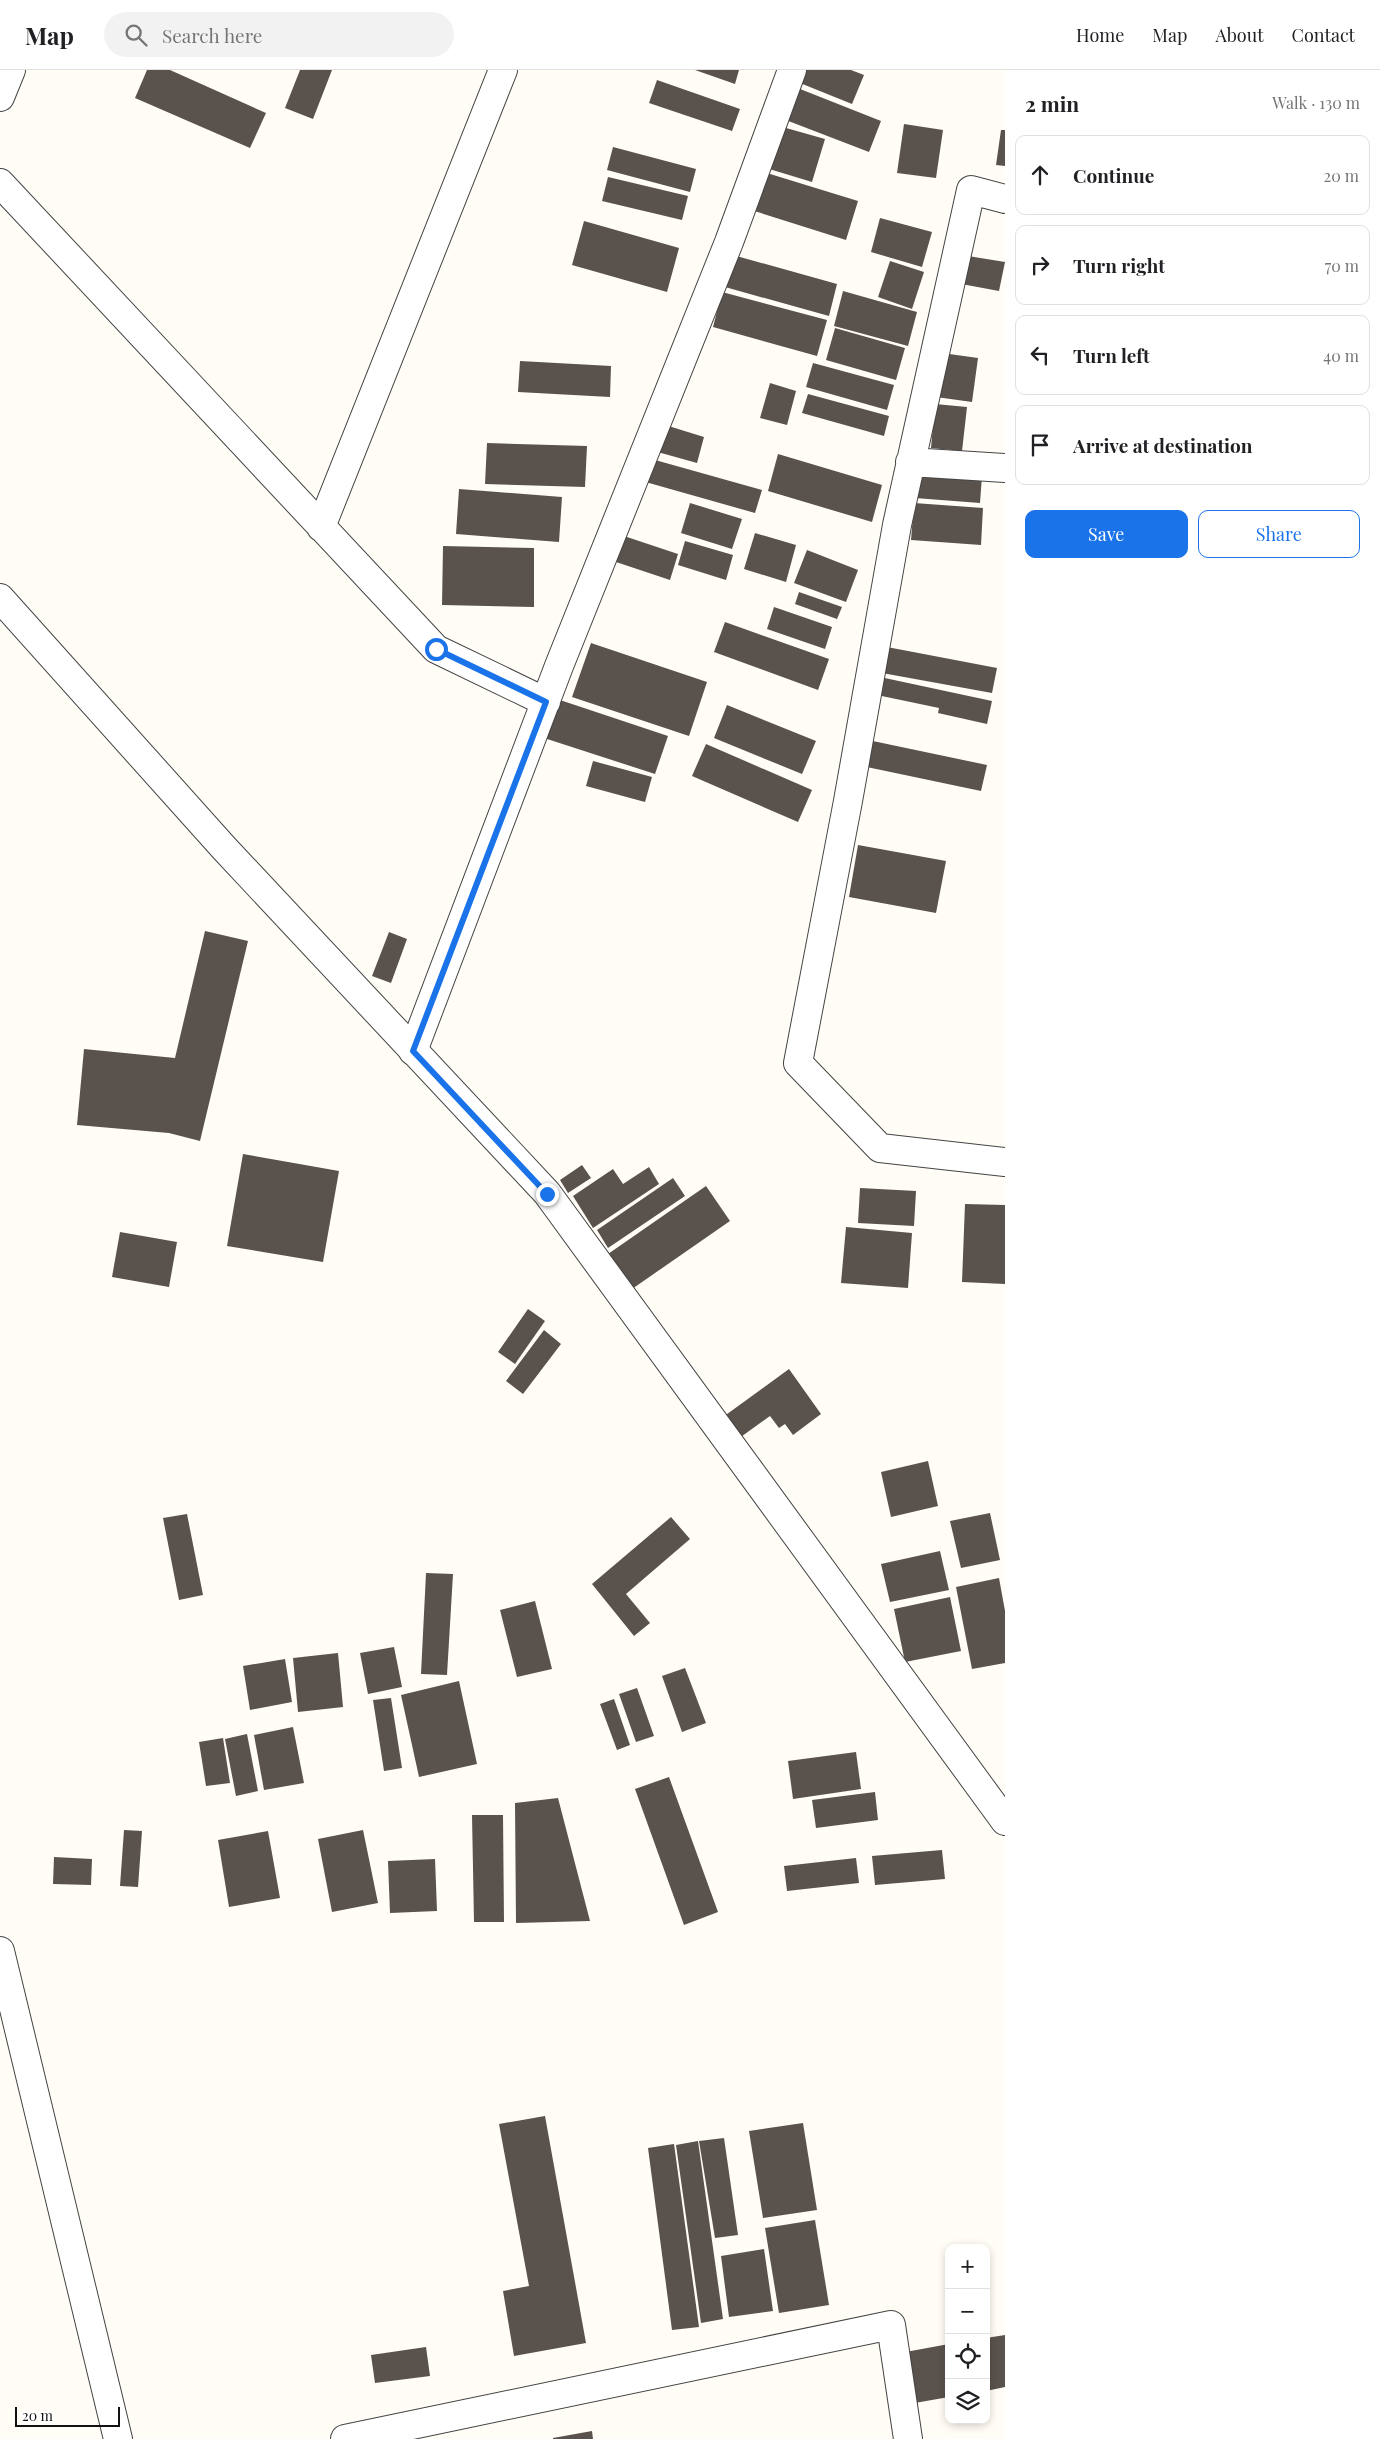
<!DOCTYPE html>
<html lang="en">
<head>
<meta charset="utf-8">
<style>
	body { margin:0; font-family:"Playfair Display",serif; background:#f2f2f2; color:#202124 }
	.controls { position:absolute; right:15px; bottom:15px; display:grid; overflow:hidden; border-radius:10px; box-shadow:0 2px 8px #0003 }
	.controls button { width:45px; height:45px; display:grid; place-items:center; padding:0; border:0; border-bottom:1px solid #e0e0e0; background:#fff; color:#202124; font:25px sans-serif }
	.scale { position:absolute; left:15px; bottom:12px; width:105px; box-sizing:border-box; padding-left:5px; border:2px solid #111; border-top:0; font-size:14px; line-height:18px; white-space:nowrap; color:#111; -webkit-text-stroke:4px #fff; paint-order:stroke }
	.stop { position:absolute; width:15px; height:15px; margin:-11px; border:4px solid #1a73e8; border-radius:50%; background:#fff }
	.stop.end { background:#1a73e8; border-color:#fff; box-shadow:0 1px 5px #0008 }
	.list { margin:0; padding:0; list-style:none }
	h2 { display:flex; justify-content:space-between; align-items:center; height:65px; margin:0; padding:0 20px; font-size:21px }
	h2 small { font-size:16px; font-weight:400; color:#757577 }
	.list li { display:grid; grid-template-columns:32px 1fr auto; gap:15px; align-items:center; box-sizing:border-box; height:80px; margin:0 10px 10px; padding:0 10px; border:1px solid #e0e0e0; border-radius:10px }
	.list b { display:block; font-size:19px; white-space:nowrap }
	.list em { font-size:16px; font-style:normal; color:#757577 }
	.actions { display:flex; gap:10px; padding:15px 20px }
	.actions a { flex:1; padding:11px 0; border:1px solid #1a73e8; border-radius:10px; text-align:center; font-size:18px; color:#1a73e8 }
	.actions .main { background:#1a73e8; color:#fff }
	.icon { flex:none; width:28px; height:28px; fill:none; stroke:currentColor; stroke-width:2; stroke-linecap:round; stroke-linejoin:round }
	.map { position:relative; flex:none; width:1005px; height:2369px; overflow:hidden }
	header { display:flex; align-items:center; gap:30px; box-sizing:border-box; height:70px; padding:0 25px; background:#fff; border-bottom:1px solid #e0e0e0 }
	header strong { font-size:24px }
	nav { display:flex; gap:28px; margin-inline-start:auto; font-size:18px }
	.search { width:350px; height:45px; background:#f2f2f2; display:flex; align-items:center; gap:12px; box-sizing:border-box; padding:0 18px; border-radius:28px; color:#757577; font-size:19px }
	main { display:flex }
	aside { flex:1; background:#fff }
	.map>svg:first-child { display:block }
</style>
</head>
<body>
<header>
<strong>Map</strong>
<div class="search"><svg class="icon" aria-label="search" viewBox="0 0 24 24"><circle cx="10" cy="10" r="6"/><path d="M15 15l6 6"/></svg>Search here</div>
<nav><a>Home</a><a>Map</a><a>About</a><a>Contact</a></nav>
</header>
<main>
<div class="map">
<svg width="1005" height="2369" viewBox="0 0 1005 2369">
	<rect width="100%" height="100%" fill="#fffdf5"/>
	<!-- building -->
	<path fill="#5a524d" d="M147,0h23l96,43 -16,35 -115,-50z
		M300,0h32l-19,49 -28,-11z
		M695,0h44l-4,14z
		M799,0h52l13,5 -12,29 -57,-23z
		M657,10l83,29 -8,22 -83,-28z
		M790,15l91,36 -12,31 -91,-35z
		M904,54l39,6 -7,48 -39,-5z
		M779,56l46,13 -13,43 -46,-14z
		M1001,60h4v36l-9,-1z
		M613,77l83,22 -6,23 -83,-22z
		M760,101l98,30 -12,39 -98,-31z
		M608,107l80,19 -6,24 -80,-19z
		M880,148l52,14 -10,35 -51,-15z
		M584,151l95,27 -12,44 -95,-27z
		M733,185l104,29 -8,32 -104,-29z
		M962,185l43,7 -6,29 -43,-8z
		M890,191l34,11 -12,37 -34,-12z
		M843,221l74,21 -9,34 -74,-20z
		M722,222l105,28 -10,36 -104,-29z
		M835,258l70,20 -9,32 -70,-20z
		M942,283l36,5 -6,44 -36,-5z
		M520,291l91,5 -1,31 -92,-5z
		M813,293l81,22 -7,25 -81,-23z
		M770,313l26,8 -9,34 -27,-7z
		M808,324l81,22 -5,20 -82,-23z
		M935,334l32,3 -5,44 -31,-3z
		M662,354l42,13 -7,26 -43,-12z
		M487,373l100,3 -2,41 -100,-3z
		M778,384l104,31 -10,37 -104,-31z
		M648,388l114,32 -7,23 -113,-32z
		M917,402l65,4 -2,27 -65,-5z
		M459,419l103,8 -3,45 -103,-8z
		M690,433l52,16 -10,30 -51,-16z
		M914,433l69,5 -2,37 -70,-5z
		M755,463l41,12 -10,37 -42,-13z
		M618,464l60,20 -8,26 -60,-20z
		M685,471l48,14 -7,25 -48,-15z
		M443,476l91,2v59l-92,-2z
		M807,480l51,20 -12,32 -52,-19z
		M799,522l43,15 -5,12 -42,-15z
		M774,537l58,20 -7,22 -58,-20z
		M725,552l104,37 -11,31 -104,-38z
		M591,573l116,39 -18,54 -117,-39z
		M887,577l110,21 -5,25 -110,-20z
		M880,607l112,24 -5,23 -49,-11 1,-5 -62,-13z
		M554,628l114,38 -13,38 -114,-37z
		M727,635l89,36 -14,33 -88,-36z
		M868,670l119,25 -6,26 -119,-25z
		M706,674l106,46 -14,32 -106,-46z
		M593,691l59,16 -7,25 -59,-16z
		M858,775l88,16 -10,52 -87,-16z
		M205,861l43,10 -48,200 -31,-8 -92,-8 7,-76 91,9z
		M389,862l18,7 -16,44 -19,-7z
		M243,1084l96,17 -16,91 -96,-16z
		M582,1095l9,13 -23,15 -8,-13z
		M649,1097l10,17 -66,44 -20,-32 40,-27 10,15z
		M673,1108l12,18 -77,52 -11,-18z
		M706,1116l24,35 -98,68 -24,-35z
		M860,1118l56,3 -2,35 -56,-3z
		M965,1134l40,1v79l-43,-2z
		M846,1157l66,6 -4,55 -67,-5z
		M120,1162l57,10 -8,45 -57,-10z
		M528,1239l17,12 -30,43 -17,-12z
		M544,1260l17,14 -38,50 -17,-13z
		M789,1299l32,45 -28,21 -8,-11 -6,4 -9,-12 -32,23 -15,-22z
		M928,1391l10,45 -47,11 -10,-45z
		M990,1443l10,47 -39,8 -11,-47z
		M187,1444l16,81 -24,5 -16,-82z
		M671,1447l19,22 -64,55 24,29 -16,13 -42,-52z
		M940,1481l9,39 -59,12 -9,-38z
		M426,1503l27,1 -6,101 -26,-1z
		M999,1508l6,33v52l-33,6 -16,-82z
		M950,1527l11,54 -56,11 -11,-53z
		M535,1531l17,68 -35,8 -17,-67z
		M394,1577l8,40 -34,7 -8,-41z
		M338,1583l5,54 -45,5 -5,-54z
		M285,1589l7,43 -42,8 -7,-44z
		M685,1598l21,55 -24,9 -20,-56z
		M459,1611l18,83 -58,13 -18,-82z
		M637,1618l17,48 -18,6 -17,-48z
		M391,1628l11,70 -18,3 -11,-71z
		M614,1629l16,46 -13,5 -17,-46z
		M293,1657l11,56 -40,7 -10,-55z
		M247,1664l11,57 -22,5 -11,-57z
		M223,1668l7,45 -24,3 -7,-44z
		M856,1682l5,37 -68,10 -5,-38z
		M669,1707l49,135 -34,13 -49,-136z
		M875,1722l3,28 -62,8 -4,-28z
		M558,1728l32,123 -74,2 -1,-120z
		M472,1745h31l1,107h-30z
		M124,1760l18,1 -4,56 -18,-1z
		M363,1760l15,73 -46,9 -14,-73z
		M268,1761l12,67 -51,9 -11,-67z
		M942,1780l3,29 -70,6 -3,-29z
		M54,1787l38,2 -1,26 -38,-1z
		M856,1788l3,25 -72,8 -3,-25z
		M435,1789l2,52 -47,2 -2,-52z
		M545,2046l41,227 -72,13 -11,-65 26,-5 -30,-162z
		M803,2053l14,87 -54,8 -14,-87z
		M724,2068l14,97 -23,3 -16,-97z
		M698,2071l25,178 -22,4 -25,-178z
		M674,2074l25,183 -27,3 -24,-182z
		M815,2150l14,85 -50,8 -14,-85z
		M764,2179l9,62 -44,6 -8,-61z
		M1005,2265v52l-19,4v-53z
		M949,2274v53l-40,7 -9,-51z
		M426,2277l4,29 -55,7 -4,-28z
		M592,2361l1,8h-40v-1z"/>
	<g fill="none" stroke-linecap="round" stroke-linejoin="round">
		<!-- minor casing -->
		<g stroke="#444" stroke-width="30">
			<path id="minor" d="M0,27l11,-27
				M0,113l436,466 110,53
				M1005,129l-34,-9 -74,335 -49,276 -50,262 82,85 125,14
				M910,392l95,6
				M321,457l182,-457
				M413,981l146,-385 170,-424 63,-172
				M0,1881l118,488
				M345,2369l546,-114 17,114"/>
		</g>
		<!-- tertiary casing -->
		<g stroke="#444" stroke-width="30">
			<path id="tertiary" d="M0,528l224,250 323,345 458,628"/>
		</g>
		<!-- minor -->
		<use href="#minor" stroke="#fff" stroke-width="28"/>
		<!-- tertiary -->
		<use href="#tertiary" stroke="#fff" stroke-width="28"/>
	</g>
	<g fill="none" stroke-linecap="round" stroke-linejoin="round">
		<!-- route -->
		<path stroke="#1a73e8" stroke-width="6" d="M436,579l110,53 -133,349 134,143"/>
	</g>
</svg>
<div class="controls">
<button>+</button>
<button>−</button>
<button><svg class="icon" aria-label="locate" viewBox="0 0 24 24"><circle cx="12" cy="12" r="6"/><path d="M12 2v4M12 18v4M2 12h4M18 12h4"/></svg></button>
<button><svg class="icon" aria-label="layers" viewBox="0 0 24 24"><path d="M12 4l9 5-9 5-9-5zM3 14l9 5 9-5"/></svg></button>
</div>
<div class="scale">20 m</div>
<div class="stop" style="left:436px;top:579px"></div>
<div class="stop end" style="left:547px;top:1124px"></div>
</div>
<aside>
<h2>2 min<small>Walk · 130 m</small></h2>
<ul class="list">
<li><svg class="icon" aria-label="ahead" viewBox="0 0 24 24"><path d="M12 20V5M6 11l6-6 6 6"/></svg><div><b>Continue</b></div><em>20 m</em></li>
<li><svg class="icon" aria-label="right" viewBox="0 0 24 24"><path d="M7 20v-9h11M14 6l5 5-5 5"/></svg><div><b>Turn right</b></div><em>70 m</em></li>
<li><svg class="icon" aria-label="left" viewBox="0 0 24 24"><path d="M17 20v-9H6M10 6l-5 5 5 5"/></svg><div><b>Turn left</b></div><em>40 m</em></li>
<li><svg class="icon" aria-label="arrive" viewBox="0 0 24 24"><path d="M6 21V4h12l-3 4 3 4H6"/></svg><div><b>Arrive at destination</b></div></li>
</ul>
<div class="actions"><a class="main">Save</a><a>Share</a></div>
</aside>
</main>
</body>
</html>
